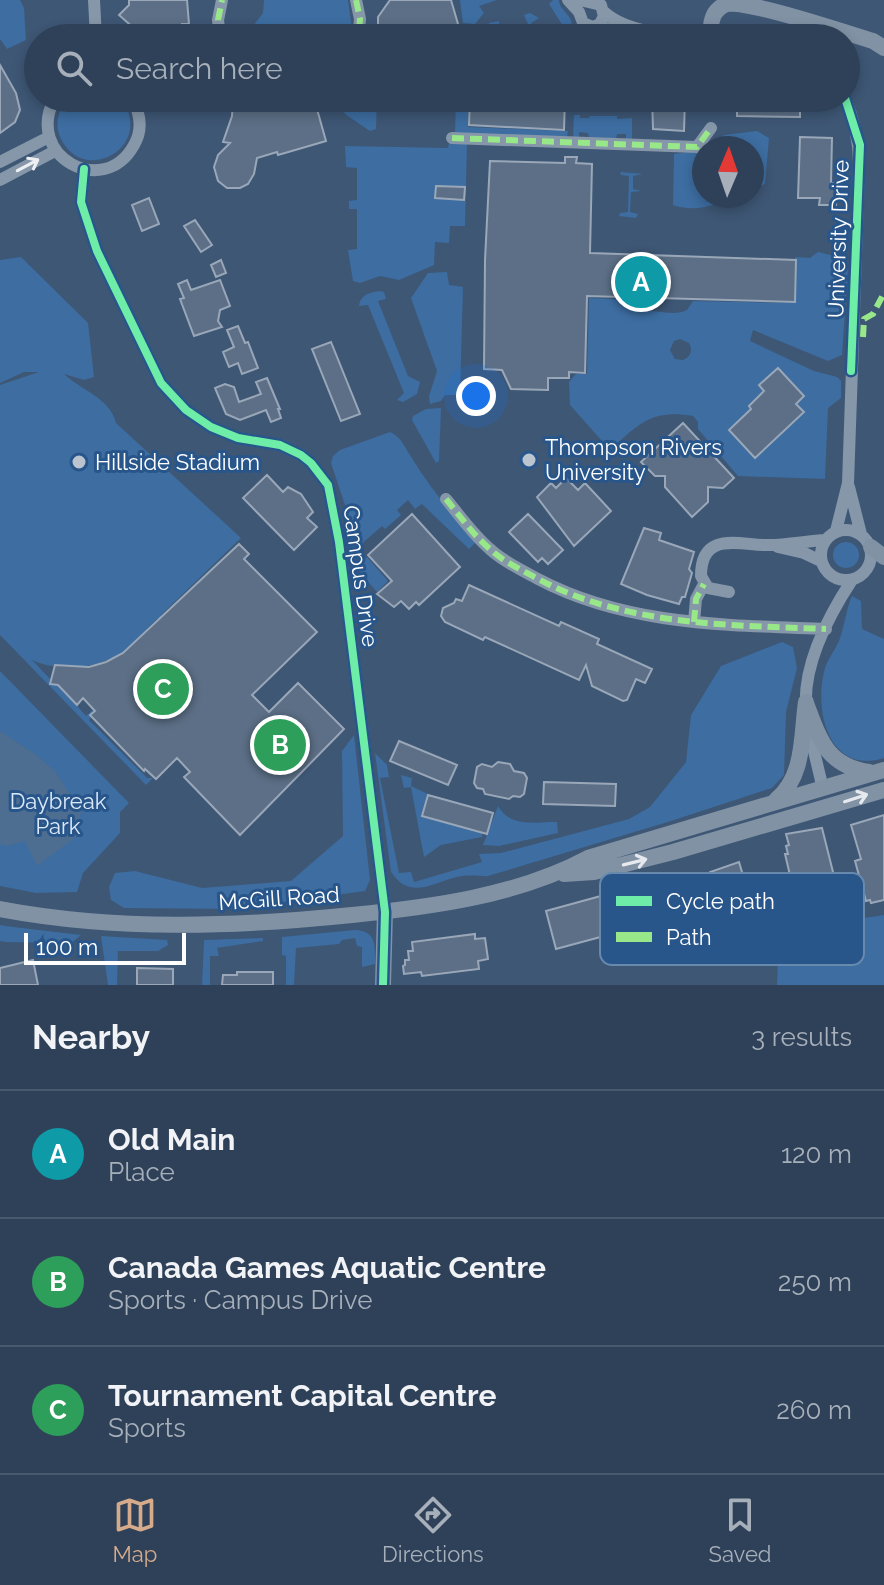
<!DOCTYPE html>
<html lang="en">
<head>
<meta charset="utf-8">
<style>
	body { margin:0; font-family:Raleway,sans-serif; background:#36485e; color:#f1f3f6 }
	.compass { position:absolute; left:692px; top:136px; width:72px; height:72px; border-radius:50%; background:#2e4158; box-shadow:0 4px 12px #0003; rotate:2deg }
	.scale { position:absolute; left:24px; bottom:20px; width:162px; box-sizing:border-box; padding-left:8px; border:4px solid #fff; border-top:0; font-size:22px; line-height:28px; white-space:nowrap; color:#fff; -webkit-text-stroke:6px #28568b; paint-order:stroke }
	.you { position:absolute; left:476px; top:396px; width:28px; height:28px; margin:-20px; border:6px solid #fff; border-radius:50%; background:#1a73e8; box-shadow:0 0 0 12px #1a73e833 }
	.badge { display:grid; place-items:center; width:52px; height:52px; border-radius:50%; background:#d6ab8b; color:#fff; font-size:26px; font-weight:700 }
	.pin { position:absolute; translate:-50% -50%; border:4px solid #fff; box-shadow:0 2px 8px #0006 }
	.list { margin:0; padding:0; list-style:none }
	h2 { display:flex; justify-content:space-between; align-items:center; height:104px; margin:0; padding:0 32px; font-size:34px }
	h2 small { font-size:26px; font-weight:400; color:#a7afba }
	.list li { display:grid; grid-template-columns:52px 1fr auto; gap:24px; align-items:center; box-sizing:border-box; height:128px; padding:0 32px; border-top:2px solid #495a6e }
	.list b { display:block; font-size:30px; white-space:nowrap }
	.list p { margin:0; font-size:26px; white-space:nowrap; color:#a7afba }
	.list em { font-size:26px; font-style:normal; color:#a7afba }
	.icon { flex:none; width:44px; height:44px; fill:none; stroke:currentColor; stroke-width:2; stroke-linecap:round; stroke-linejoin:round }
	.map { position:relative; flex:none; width:884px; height:985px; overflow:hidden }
	.search { position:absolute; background:#2e4158; box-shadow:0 4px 12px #0003; left:24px; right:24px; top:24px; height:88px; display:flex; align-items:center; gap:20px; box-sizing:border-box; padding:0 28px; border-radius:44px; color:#a7afba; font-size:30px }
	.sheet { height:488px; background:#2e4158 }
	nav { display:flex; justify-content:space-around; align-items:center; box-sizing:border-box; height:112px; border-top:2px solid #495a6e; background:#2e4158; font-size:22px; color:#a7afba }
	nav a { display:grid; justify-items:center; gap:4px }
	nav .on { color:#d6ab8b }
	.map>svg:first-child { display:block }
</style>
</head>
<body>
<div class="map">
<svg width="884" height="985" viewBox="0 0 884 985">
	<rect width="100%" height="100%" fill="#3e5775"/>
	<!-- green -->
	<path fill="#3d6da1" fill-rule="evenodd" d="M0,0h20l4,8 2,32 -19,9 -7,-10z
		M264,0h84l4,29 -5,9h-119l-1,-5 23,-3 13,-17z
		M460,0h37l-18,6 5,7 -9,11 -12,-1z
		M553,0h6c0,9 11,14 13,23l-4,3h-5l-14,-22z
		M530,13l9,5 -8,5 8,15 -51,-3 -4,3 5,-15 10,-2v10l29,-7 -4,-9z
		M67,98h54c35,49 -37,88 -60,41 -7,-14 -3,-28 6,-41z
		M337,98h40l-1,31 -6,2 -25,-17z
		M456,98h13l-1,29 100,4 -1,6 -112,-4z
		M574,115h6v3h9l1,-2h27v3l15,-1v21h-6v-5h-9l-1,5 -27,-1 -1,-5 -9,-1v6l-6,-1z
		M757,131l12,7 -4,46 -13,6v-42h-42l14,-13z
		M449,143l18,1 -2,82h-15l-1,17 -14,-1 -1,23 -35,15 -19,-4 -20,7 -7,-2 -5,-31 9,-1v-40h-8v-8l8,-1v-32l-11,-1 -1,-21 103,2z
		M704,150v46h33c-21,9 -42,17 -64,9l1,-51z
		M620,172l23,2 -10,2v13l9,2 -11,1 -1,20 8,2 -2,4 -17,-2 1,-3 8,-1 1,-36 -8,-1z
		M818,252l25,6 5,8 -6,89 -14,6 -75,-31 -3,11 64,30 23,6 4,4v17l-13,10 -3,71 -87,-3 -40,-47v-7l-5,-6c-42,-7 -54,8 -83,34l-40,-45 -1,-23 7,-8h11l2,-76 49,2 11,11c14,0 25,5 38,-1l6,-9 100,2 2,-46 15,1zM680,339l9,4c4,7 2,14 -6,17l-8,-1 -5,-9 4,-9z
		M21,257l67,66 6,54 -10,3 -20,-6c17,16 46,24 52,49l125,115 -80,77v3l-4,1c-11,10 -21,22 -33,32 -24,18 -66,21 -92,9l19,20v4l8,1 27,31 7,-6 -8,-9 10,10 -6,9 58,58h6l-7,7 -146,-150v-250l39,-13h-15l-24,11v-123z
		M447,272l2,13 14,2 -3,108h-15l-4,6 -11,3 -1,-8 8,-25 -26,-73 17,-25z
		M380,291l4,1 2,7 -8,2 30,75 12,6 -3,12 -14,8 -6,-2 7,-7 -36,-88 -9,1c1,-11 11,-14 21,-15z
		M441,408l-2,53 -3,2 -24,-43 1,-4 13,-7z
		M390,432c11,5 14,14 20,23 19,32 42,59 67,86l-8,8 -47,-45 -7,5 -7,-9 -11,10 4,5 -16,14 -3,-3 -31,27 -6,-48 -14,-42 2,-7 7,-6z
		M833 555a13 13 0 1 1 26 0a13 13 0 1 1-26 0Z
		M367,557l21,24 -11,11 -21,-24z
		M852,596l9,5 1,28 22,10v119c-54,17 -70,-45 -60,-86 2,-12 12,-22 16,-34 5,-14 6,-28 12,-42z
		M782,642l11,5 4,21 -11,44 -2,63 -12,13 -101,33 -183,55c-8,0 -18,-1 -26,0 -28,5 -51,26 -71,-4l-16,-119 12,12 2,12 -9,1 19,95 12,-1 3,10 68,-20 -3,-8 22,-1 128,-34 21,-12 36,-45 5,-47 30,-49z
		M0,671l129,132 -9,9v21l-37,40 -6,19 -41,1 -36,-7z
		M354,735l16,145 -5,11 -131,18 -110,-1 -13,-8 -2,-13 6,-14 20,-2 67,17 89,-7 52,-45 -1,-85z
		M401,775l11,3 -1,8 17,8 -6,22 60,17v4l-41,8 -17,12 -13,-70 -7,1z
		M498,806c13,22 36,16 59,16l1,11 -59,13 -16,-1z
		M884,915v70h-107l2,-54z
		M0,925l5,1 76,9 -10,8 -65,-1 -6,-1z
		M355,930c22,1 20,16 20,34l-13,3v-20l-5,-1 -2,-8 -13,2 -3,4 -43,4 -2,37h-8v-29l-4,-1v-18z
		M101,936l66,4 1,5 -10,6h-40l-1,34h-9z
		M263,938v3l-46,7 2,8h-9v29h-8l2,-45z"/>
	<!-- water -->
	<path fill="#4d6d91" d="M0,731l35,23 20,17 26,40 -5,26 -39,29 -12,-25 -17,5 -8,-2z"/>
	<!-- building -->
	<path fill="#5c6f86" stroke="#99a7b8" stroke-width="2" d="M129,0h58l2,24h-7v9h-5l-5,5h-27l-26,-23 10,-10z
		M390,0h61l7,24 -4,14h-72l-4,-11v-10z
		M0,65l16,28 4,17 -5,12 -15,11z
		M233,98h21l31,8 30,-4 11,39 -48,14 -1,-3 -20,6 -3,16 -6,10 -8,4h-13l-9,-7 -4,-14 4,-12 12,-12 -7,-1 9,-26z
		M470,98h95l-1,32 -95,-5z
		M652,98h33l-1,33 -31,-2z
		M737,98h63v19l-63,-1z
		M800,137l32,1 -1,45h6l-1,22h-17l1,-7h-22z
		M565,157h12l-1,6 16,1 -2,89 206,7 -1,42 -208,-6 -2,77 -16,-1v6h-21v12l-37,-1 -9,-19 -18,-1 1,-109 5,-99 75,2z
		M436,186l29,1 -1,13 -29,-2z
		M149,198l10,26 -17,7 -10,-26z
		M195,220l17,25 -11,7 -17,-26z
		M221,260l5,13 -10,4 -5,-12z
		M187,280l4,10 29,-10 10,26 -10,4 -2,11 4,6 -28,9 -14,-37 4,-1 -6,-14z
		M238,326l7,17 3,-1 10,26 -16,6 -4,-11 -9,4 -6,-15 11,-5 -7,-17z
		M331,342l29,72 -19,7 -29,-72z
		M778,368l26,28 -8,8 8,8 -49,46 -26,-28 22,-21 -2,-3 15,-15 -5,-6z
		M267,378l13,31h-2l3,9 -10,4 -5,-12 -26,10 -14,-6 -11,-26 10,-4 9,3 5,15 22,-8 -5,-12z
		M683,423l51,55 -11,10 -15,-1v15l-16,15 -27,-30v-11h-10l-14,-14z
		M267,475l16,17 5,-5 13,7 12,18 -6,6 10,9 -23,23 -51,-52z
		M566,478l12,12 7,-7 26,28 -37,35 -37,-49 14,-14 5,5z
		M412,514l48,53 -41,38 -3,-3 -7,7 -8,-8 -7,6 -17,-13 15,-13 -24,-26z
		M528,514l35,36 -15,14 -6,-6 -4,4 -29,-30z
		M644,528l17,5 -2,7 35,12 -5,17 3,4 -7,24h-3l-3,7 -32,-9 -26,-11z
		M239,544l10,10 -5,5 73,73 -65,63 17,17 29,-29 46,46 -104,106 -56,-58 6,-5 -13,-14 -21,21 -11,-10 -1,2 -54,-56 5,-4 -12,-13 -6,7 -19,-20 -8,-1 5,-19 34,2 17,-5 17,-9z
		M469,585l90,41 2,-4 38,17 -2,5 55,25 -7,14 -9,-4 -9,21 -4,1 -31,-15 -6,-21 -7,15 -94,-43 -2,3 -38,-18 -4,-6 2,-8 11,-5 2,-4 6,2z
		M399,741l58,24 -9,20 -58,-24z
		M498,762l12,2 4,7 10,2 3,5 -3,16 -4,3 -7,-1 -4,3 -24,-5 -2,-5 -6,-1 -3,-5 3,-16 5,-3 10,3z
		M544,782l72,2 -1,22 -72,-2z
		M428,795l65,18 -6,21 -65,-18z
		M884,815v85l-13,3 -1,-3 -4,1 -11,-40 6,-2 -10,-34z
		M822,828l20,80 -41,14 -16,-68h3l-2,-8 3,-1 -3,-11z
		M739,862l16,53 -28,9 -17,-52z
		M619,891l11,38 -74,20 -10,-38z
		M475,934v5l10,-1 3,21 -10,2 1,8 -57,7 -1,-4 -17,2 -1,-8 2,-1v-5h4l-1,-9h5l-1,-9z
		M33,960l5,25h-38v-17z
		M137,968l36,1v16h-36z
		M237,972h36v13h-51l1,-10h14z"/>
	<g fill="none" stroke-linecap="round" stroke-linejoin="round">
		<!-- street -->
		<path stroke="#8597a9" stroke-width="12" d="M94,0l2,38
			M356,0l4,19 -2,19
			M568,0l11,12 4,11 10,4 7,-3 4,-8 -3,-11 -21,-5
			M604,12c22,20 63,23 92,24
			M597,26l41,12
			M220,38l-2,-18 4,-20
			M55,98c-32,58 49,102 79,47 9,-15 6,-32 -2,-47
			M452,138l245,9 14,-19
			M0,162l49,-25
			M84,169l-3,33 16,49 64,132 25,27 25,17 27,11 42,7 21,10 10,8 17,22 11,57 46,370
			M0,180l55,-29
			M849,487l12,47
			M446,499c14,17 28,37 45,51 13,12 31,20 47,29 89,47 190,46 288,50
			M821 555a25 25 0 1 1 50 0a25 25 0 1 1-50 0Z
			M836,531l12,-48 11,-314c1,-26 -4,-47 -14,-71
			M778,547l26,6 17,8
			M729,592l-21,-4 -7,-12c0,-47 41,-30 68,-31 18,0 38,-4 57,-5
			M694,622l2,-23 8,-15
			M806,708c-3,-44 23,-93 46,-128
			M808,726l15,63"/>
		<!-- secondary -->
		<path stroke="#8192a5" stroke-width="16" d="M711,35c-1,-14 2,-26 16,-31 22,-4 119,29 146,37l11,7
			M871,547l13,10
			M806,703c14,37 21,63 63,69
			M776,800c29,-24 25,-64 30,-98
			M564,874l30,-2 79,-20 211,-62
			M0,909c117,22 235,18 352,6 79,-8 165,-19 236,-57l296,-88
			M383,985l2,-73"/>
		<!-- quiet -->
		<path stroke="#98e88a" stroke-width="6" stroke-dasharray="12 6" stroke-linecap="butt" d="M356,0l4,19 -2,19
			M220,38l-2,-18 4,-20
			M452,138l245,9 14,-19
			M863,337l1,-18 9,-5 11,-21
			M446,499c14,17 28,37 45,51 13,12 31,20 47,29 89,47 190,46 288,50
			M694,622l2,-23 8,-15"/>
		<!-- cycleway casing -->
		<g stroke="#28568b" stroke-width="13">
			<path id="cycleway" d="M845,98l15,47 -9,226
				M84,169l-3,33 16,49 64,132 25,27 25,17 27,11 42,7 21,10 10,8 17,22 11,57 46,370 -2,73"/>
		</g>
		<!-- cycleway -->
		<use href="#cycleway" stroke="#6deda7" stroke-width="8"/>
	</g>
	<!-- one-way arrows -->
	<defs><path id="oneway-shaft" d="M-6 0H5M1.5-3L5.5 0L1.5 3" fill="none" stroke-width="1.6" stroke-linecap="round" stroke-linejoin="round" transform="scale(2)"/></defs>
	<use stroke="#edeff2" href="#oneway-shaft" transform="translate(28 165) rotate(-28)"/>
	<g stroke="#e6e9ed">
		<use href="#oneway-shaft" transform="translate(856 798) rotate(-18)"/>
		<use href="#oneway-shaft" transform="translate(635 862) rotate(-14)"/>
	</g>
	<!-- markers -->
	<g fill="#bbc4cf" stroke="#28568b" stroke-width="3">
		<circle cx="529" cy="460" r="8"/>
		<circle cx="79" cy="462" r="8"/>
	</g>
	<g text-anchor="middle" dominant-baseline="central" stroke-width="6" stroke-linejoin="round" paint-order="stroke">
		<!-- street labels -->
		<g font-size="22" fill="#fff" stroke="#28568b">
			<text transform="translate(838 239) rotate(-88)">University Drive</text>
			<text transform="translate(361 576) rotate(82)">Campus Drive</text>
			<text transform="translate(279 898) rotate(-4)">McGill Road</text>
		</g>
		<!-- poi labels -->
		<g font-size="22" fill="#fff" stroke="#28568b" text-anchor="start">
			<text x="545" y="447">Thompson Rivers<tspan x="545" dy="25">University</tspan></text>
			<text x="95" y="462">Hillside Stadium</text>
		</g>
		<!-- park labels -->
		<g font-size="22" fill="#dbe9f8" stroke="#28568b">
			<text x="58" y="801">Daybreak<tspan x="58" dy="25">Park</tspan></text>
		</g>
	</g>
	<!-- legend -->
	<rect x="600" y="873" width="264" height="92" rx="12" fill="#28568b" stroke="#6889ae" stroke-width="2"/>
	<rect x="616" y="896" width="36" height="10" fill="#6deda7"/>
	<rect x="616" y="932" width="36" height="10" fill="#98e88a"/>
	<g font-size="22" fill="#fff">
		<text x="666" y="909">Cycle path</text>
		<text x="666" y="945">Path</text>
	</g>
</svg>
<svg class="compass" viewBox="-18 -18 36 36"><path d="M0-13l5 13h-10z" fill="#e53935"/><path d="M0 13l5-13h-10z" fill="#a7afba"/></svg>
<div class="scale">100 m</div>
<div class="you"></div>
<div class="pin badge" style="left:641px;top:282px;background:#0f9aa8">A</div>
<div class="pin badge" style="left:280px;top:745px;background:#2e9e5b">B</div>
<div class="pin badge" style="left:163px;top:689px;background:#2e9e5b">C</div>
<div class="search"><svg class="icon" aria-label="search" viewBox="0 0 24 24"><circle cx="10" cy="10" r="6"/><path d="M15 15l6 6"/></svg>Search here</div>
</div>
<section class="sheet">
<h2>Nearby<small>3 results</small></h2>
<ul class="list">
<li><span class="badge" style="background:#0f9aa8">A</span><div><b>Old Main</b><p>Place</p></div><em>120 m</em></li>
<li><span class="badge" style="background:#2e9e5b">B</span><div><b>Canada Games Aquatic Centre</b><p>Sports · Campus Drive</p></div><em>250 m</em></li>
<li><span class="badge" style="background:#2e9e5b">C</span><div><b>Tournament Capital Centre</b><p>Sports</p></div><em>260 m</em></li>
</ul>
</section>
<nav>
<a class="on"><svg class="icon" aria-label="map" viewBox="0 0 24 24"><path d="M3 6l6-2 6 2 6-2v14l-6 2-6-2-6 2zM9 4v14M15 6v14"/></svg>Map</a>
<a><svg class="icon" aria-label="directions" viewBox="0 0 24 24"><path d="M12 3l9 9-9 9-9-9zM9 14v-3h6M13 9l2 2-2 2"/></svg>Directions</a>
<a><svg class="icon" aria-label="saved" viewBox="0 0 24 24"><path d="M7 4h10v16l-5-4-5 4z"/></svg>Saved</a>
</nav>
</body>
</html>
